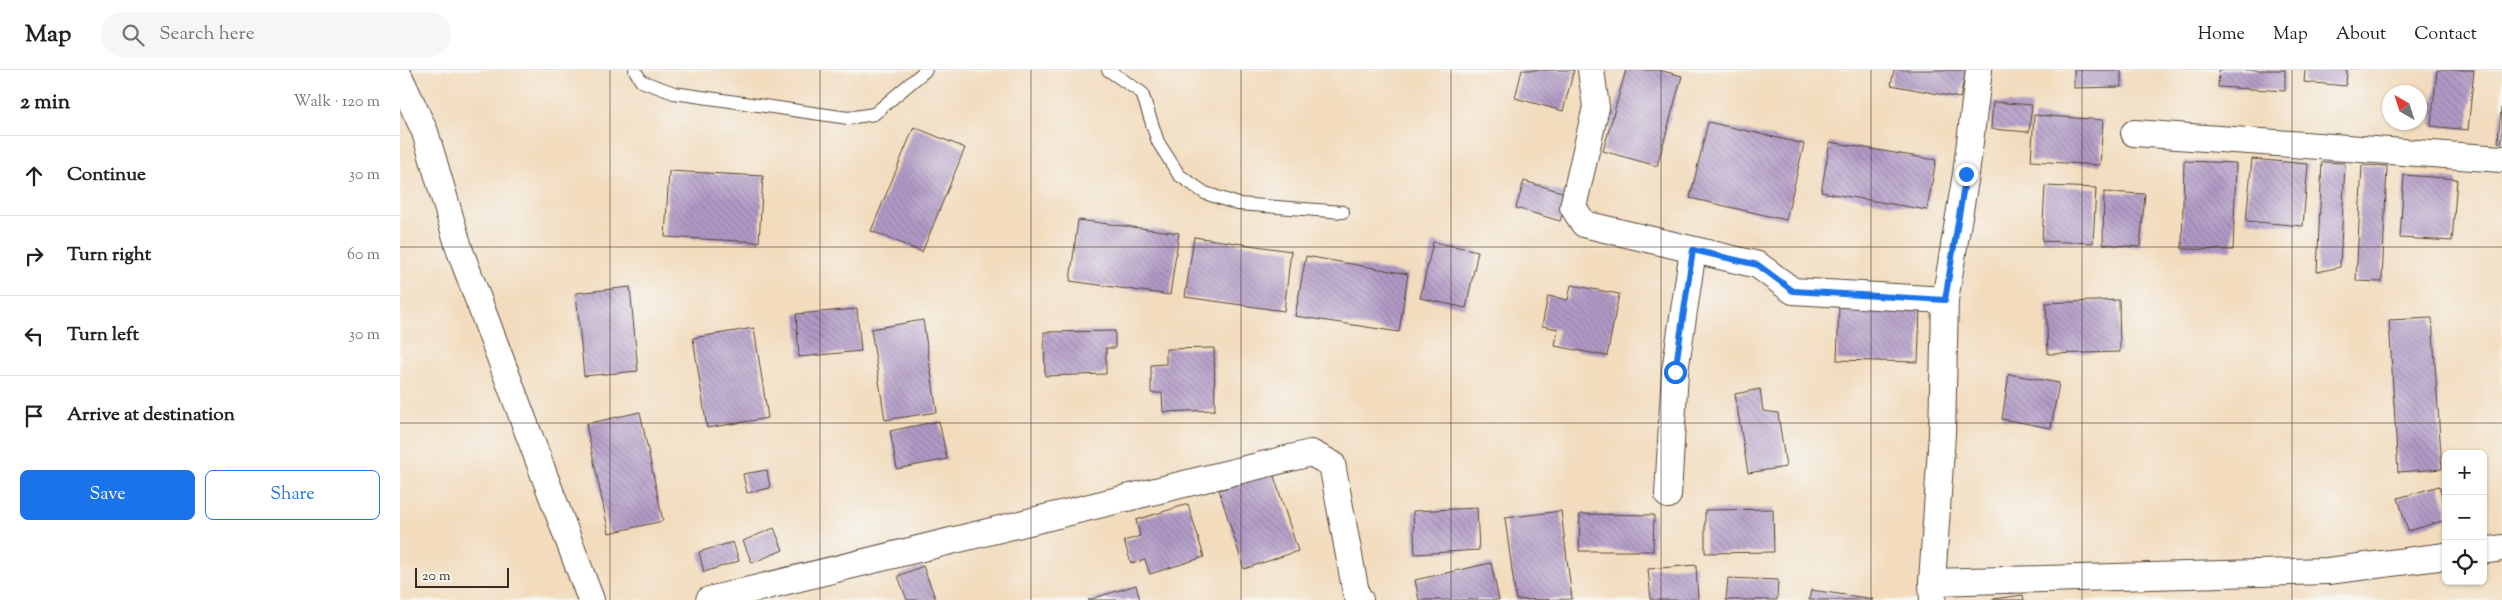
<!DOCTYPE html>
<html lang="en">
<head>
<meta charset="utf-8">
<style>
	body { margin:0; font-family:"Sorts Mill Goudy",serif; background:#f6f6f6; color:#202124 }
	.controls { position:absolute; right:15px; bottom:15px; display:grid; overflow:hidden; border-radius:8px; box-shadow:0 1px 4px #0004 }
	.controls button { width:45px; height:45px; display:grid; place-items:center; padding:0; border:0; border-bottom:1px solid #e0e0e0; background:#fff; color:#202124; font:25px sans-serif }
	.compass { position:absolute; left:1982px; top:15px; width:45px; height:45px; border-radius:50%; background:#fff; box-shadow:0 1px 4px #0004; rotate:321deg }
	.scale { position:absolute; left:15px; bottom:12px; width:94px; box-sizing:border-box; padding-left:5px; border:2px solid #3b2a1e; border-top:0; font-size:14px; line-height:18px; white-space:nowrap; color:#3b2a1e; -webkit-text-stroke:4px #f6f6f2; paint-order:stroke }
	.stop { position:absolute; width:15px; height:15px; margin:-11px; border:4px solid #1a73e8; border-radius:50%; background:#fff }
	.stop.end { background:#1a73e8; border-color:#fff; box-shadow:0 1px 5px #0008 }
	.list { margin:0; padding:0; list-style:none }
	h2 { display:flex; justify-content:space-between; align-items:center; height:65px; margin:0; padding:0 20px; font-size:21px }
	h2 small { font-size:16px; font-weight:400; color:#757577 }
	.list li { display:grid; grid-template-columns:32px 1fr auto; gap:15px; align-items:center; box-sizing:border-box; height:80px; padding:0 20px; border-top:1px solid #e0e0e0 }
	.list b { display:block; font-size:19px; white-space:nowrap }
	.list em { font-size:16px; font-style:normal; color:#757577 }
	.actions { display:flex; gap:10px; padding:15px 20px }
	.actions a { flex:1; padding:11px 0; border:1px solid #1a73e8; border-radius:8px; text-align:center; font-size:18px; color:#1a73e8 }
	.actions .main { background:#1a73e8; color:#fff }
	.icon { flex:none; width:28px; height:28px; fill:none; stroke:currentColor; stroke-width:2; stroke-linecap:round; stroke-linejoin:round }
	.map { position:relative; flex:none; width:2102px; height:530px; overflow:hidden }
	header { display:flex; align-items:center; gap:30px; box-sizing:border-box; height:70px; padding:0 25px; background:#fff; border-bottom:1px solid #e0e0e0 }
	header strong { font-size:24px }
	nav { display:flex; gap:28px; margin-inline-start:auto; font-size:18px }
	.search { width:350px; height:45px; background:#f6f6f6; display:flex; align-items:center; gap:12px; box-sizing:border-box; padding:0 18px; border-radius:28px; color:#757577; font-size:19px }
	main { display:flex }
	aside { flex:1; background:#fff }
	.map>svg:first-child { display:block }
</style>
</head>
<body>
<header>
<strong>Map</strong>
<div class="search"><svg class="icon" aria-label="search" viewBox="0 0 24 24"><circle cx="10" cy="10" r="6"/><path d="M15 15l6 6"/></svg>Search here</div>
<nav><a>Home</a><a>Map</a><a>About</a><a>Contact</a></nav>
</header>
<main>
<aside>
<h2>2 min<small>Walk · 120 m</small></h2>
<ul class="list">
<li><svg class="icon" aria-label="ahead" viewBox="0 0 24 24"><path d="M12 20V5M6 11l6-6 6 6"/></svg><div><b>Continue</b></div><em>30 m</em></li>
<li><svg class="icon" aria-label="right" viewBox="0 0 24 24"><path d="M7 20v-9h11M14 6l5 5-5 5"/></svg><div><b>Turn right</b></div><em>60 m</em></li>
<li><svg class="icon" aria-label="left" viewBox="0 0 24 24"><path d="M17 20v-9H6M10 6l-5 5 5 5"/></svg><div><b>Turn left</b></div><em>30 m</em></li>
<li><svg class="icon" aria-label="arrive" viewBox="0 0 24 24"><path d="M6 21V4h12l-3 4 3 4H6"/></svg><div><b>Arrive at destination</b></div></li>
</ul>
<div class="actions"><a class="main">Save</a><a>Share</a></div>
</aside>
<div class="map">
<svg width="2102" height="530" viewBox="0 0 2102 530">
	<defs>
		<pattern id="building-back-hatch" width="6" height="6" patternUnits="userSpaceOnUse" patternTransform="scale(1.25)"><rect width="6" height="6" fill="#b19ac6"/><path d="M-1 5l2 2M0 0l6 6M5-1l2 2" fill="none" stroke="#917ea0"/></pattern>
	</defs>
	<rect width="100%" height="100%" fill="#f6f6f2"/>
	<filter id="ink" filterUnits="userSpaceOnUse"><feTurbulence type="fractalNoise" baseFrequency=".02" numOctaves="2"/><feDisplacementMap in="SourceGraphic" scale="10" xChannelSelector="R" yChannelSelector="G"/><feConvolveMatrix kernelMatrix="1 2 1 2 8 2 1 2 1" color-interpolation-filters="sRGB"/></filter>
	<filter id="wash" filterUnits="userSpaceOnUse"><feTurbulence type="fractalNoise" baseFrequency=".0096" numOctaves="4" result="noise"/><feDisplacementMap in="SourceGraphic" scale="20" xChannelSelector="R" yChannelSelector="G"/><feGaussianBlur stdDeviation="1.12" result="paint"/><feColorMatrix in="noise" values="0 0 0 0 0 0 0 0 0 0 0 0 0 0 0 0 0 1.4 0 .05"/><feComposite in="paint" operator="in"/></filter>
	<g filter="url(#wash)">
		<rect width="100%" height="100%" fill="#f2dcbd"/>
		<g id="blocks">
			<!-- building -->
			<path fill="url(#building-back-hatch)" d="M1122,0h52l-11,41 -48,-13z
				M1226,0h33l23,6 -25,90 -54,-15z
				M1494,0h72l-6,28 -69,-13z
				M1674,0h47v17l-47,1z
				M1819,0h66v21l-67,-4z
				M1905,0h42l-1,16 -42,-4z
				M2037,0h37l-6,60 -37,-4z
				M1593,32l39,3 -3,27 -38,-3z
				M2101,38h1v35l-4,-1z
				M1634,45l69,5 -3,45 -69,-4z
				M1308,52l96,22 -18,76 -96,-22z
				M514,57l51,21 -43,104 -51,-21z
				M1430,72l106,18 -9,50 -106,-18z
				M1852,89l56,5 -5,62 -57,-5z
				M1784,91l52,2 -3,87 -51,-1z
				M1922,92l23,1 -5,104 -23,5z
				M1962,95l25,1 -5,116 -26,-1z
				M269,101l94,5 -4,66 -94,-5z
				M2004,105l53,4 -5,62 -52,-3z
				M1124,111l45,13 -9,27 -44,-13z
				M1645,116l51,2 -3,55 -51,-2z
				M1704,122l41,2 -5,53 -37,-3z
				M678,150l101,13 -9,62 -100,-14z
				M794,167l97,14 -7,60 -99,-14z
				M1033,172l45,9 -12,57 -46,-10z
				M906,186l102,18 -9,58 -104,-16z
				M1171,215l48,9 -12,62 -52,-10 3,-17 -16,-3 6,-30 20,4z
				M230,217l8,84 -54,5 -8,-83z
				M1719,230l1,52 -72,2 -2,-51z
				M1439,237l81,2 -2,53 -81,-2z
				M457,239l4,42 -62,6 -3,-43z
				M2032,248l10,151 -44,3 -9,-152z
				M523,250l14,92 -52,8 -14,-91z
				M354,258l14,90 -61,10 -14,-90z
				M715,261v17h-9v26l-61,2 -1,-44z
				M814,278l1,62 -52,2 -1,-19h-11v-28l15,-1v-15z
				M1609,304l50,9 -8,45 -49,-9z
				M1360,319l3,22 15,2 8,54 -38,6 -13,-79z
				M240,342l23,109 -54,12 -23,-109z
				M539,351l8,38 -50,10 -7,-38z
				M367,400l3,18 -23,5 -4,-19z
				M873,403l25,78 -54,18 -25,-79z
				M2039,416l7,23v11l-38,11 -10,-33z
				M788,434l16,53 -54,17 -5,-14 -14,3 -7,-22 16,-5 -4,-16z
				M1077,438l2,42 -64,4 -2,-43z
				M1373,439l1,43 -69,1v-43z
				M1161,441l11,88 -56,1 -11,-82z
				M1180,444l74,1 -1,36h-74z
				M374,458l9,22 -31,13 -9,-22z
				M333,472l6,19 -35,11 -5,-20z
				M1091,493l8,37h-80l-4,-20z
				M1296,495l2,35h-47l-3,-31z
				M523,496l13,34h-29l-9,-24z
				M1328,508l50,2 -1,20h-51z
				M736,515l4,15h-52z
				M1411,520l62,9v1h-64z
				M1623,525l1,5h-31v-1z"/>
		</g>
	</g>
	<g filter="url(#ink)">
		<use href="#blocks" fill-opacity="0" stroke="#564536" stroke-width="1"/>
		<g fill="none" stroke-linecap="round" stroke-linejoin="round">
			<!-- lane casing -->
			<g stroke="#564536" stroke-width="14">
				<path id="lane" d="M235,0l6,11 33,12 174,25 26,-4 52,-44
					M708,0l34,23 16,49 21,33 26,18 33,11 105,8"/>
			</g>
			<!-- street casing -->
			<g stroke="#564536" stroke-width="28">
				<path id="street" d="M1191,0l5,37 -23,100 11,17 174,41 35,26 152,9
					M0,8l25,54 35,119 131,349
					M1734,63l368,26
					M1268,425l7,-124 18,-121
					M2083,481l19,-3
					M1532,512l396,-11 118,-15
					M309,530l602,-147 21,11 24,129 4,7
					M1533,530l-1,-18 10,-148 3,-134 21,-126 13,-104"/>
			</g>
			<!-- lane -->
			<use href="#lane" stroke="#fff" stroke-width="12"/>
			<!-- street -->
			<use href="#street" stroke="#fff" stroke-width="26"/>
		</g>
	</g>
	<g fill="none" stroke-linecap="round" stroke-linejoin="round" filter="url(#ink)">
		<!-- route -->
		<path stroke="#1a73e8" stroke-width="6" d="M1275,302l18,-122 65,15 35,26 152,9 21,-126"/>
	</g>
	<!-- grid -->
	<path fill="none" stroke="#3b2a1e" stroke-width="1" stroke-opacity="0.55" d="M210,0v530M420,0v530M631,0v530M841,0v530M1051,0v530M1261,0v530M1471,0v530M1682,0v530M1892,0v530M0,177h2102M0,353h2102"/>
</svg>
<div class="controls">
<button>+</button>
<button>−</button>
<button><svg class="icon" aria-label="locate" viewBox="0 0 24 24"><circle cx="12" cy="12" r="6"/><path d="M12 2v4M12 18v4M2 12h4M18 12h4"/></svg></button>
</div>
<svg class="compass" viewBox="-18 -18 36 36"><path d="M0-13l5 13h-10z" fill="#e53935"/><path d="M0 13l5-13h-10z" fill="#757577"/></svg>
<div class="scale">20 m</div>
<div class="stop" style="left:1275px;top:302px"></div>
<div class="stop end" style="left:1566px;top:104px"></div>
</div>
</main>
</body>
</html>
